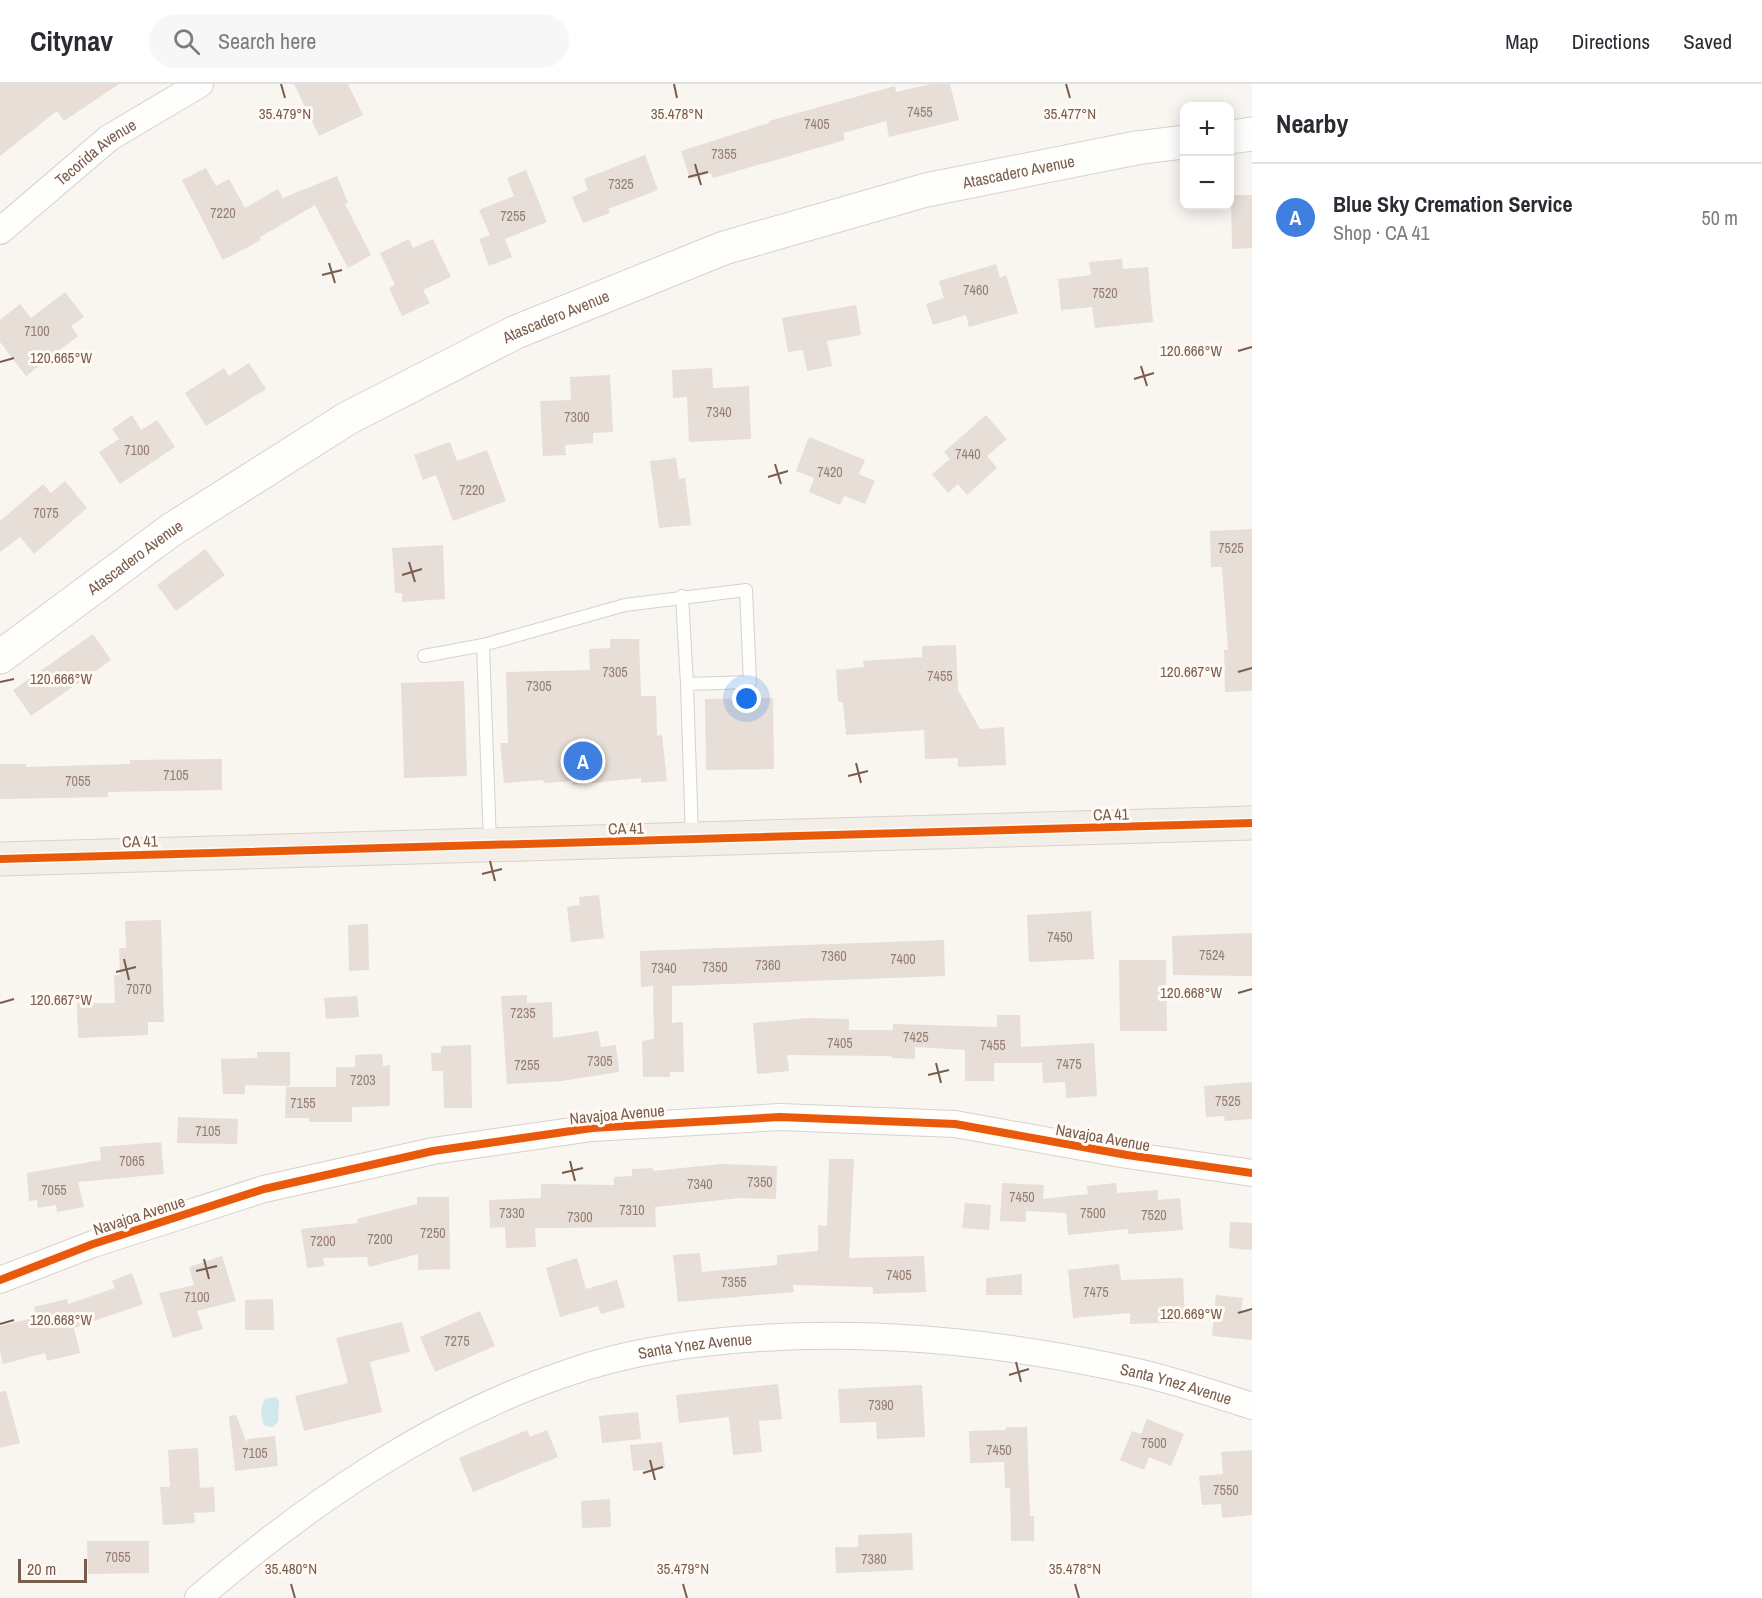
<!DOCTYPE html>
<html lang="en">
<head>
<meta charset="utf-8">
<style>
	body { margin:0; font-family:"Archivo Narrow",sans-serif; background:#f7f7f7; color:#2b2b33 }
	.controls { position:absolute; right:18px; top:18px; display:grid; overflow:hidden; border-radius:12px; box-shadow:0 3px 15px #0003 }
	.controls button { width:54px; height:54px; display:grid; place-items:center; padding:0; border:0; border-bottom:2px solid #e1e1e2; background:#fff; color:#2b2b33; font:30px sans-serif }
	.scale { position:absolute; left:18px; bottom:15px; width:69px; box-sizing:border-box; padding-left:6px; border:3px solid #7a5c4d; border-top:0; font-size:16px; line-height:21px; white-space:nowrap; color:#7a5c4d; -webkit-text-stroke:4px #fffaf3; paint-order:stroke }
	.you { position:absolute; left:747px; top:615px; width:21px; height:21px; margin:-15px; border:4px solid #fff; border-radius:50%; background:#1a73e8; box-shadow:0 0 0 9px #1a73e833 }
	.badge { display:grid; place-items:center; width:39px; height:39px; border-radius:50%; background:#b45309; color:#fff; font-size:20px; font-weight:700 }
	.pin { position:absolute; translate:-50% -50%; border:3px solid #fff; box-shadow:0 2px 6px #0006 }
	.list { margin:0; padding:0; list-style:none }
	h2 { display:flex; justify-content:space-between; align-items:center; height:78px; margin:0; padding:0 24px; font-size:26px }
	h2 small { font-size:20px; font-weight:400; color:#7c7c81 }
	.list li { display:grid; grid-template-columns:39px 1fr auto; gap:18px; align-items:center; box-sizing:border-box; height:108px; padding:0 24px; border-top:2px solid #e1e1e2 }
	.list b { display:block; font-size:22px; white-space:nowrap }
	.list p { margin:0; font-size:20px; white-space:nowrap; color:#7c7c81 }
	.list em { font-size:20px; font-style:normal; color:#7c7c81 }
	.icon { flex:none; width:33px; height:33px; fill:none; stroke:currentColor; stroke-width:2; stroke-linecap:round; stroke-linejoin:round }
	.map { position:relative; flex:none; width:1252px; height:1514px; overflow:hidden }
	header { display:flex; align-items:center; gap:36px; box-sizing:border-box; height:84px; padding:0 30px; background:#fff; border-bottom:2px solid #e1e1e2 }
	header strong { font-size:28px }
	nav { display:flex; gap:33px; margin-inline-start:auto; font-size:21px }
	.search { width:420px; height:54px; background:#f7f7f7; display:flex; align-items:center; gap:15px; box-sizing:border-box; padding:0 21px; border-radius:33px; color:#7c7c81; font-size:22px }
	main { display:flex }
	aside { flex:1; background:#fff }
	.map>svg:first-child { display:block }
</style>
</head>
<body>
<header>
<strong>Citynav</strong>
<div class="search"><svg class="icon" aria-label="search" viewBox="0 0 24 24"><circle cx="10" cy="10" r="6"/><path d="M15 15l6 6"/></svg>Search here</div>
<nav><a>Map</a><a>Directions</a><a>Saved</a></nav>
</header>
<main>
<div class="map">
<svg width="1252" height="1514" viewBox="0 0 1252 1514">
	<rect width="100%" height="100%" fill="#f9f5f0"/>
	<!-- water -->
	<path fill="#d0e8ea" d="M275,1313l4,4 -1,21 -6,5 -7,-1c-5,-7 -5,-19 0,-27z"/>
	<!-- building -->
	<path fill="#e6ded7" d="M0,0h119l-55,37 -7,-10 -57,45z
		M294,0h54l15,31 -44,21z
		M931,0h19l9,36 -70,17 -3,-16 -43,12 2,7 -132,38 -2,-5 -21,6 -9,-28 88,-28v-2l126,-35 1,6z
		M645,71l13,35 -50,19 2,4 -27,10 -11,-26 16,-7 -4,-11z
		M206,84l10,18 13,-7 16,29 33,-19 5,9 54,-22 11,27 -3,1 26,51 -23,13 -33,-63 -55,32 1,3 -38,20 -41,-80z
		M526,86l21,52 -42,17 7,18 -23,9 -10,-27 11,-4 -11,-25 35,-14 -7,-18z
		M1231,111h21v53l-20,1z
		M409,155l4,9 20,-9 18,38 -28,13 7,13 -28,13 -13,-28 6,-3 -15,-32z
		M1122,175l1,10 25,-2 5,55 -58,6 -3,-21 -31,3 -3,-31 33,-4 -2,-13z
		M996,180l4,14 6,-3 12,38 -49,14 -3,-12 -33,10 -7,-21 18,-6 -5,-17z
		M65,208l19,25 -13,9 7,10 -52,40 -26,-34v-22l20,-16 11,14z
		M856,221l5,30 -34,6 5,25 -25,5 -4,-21 -15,2 -6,-34z
		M249,279l17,26 -60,37 -21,-33 39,-25 5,8z
		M712,284l1,20 36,-2 2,53 -62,3 -2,-45 -14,1 -1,-28z
		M610,291l3,57 -20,1v10l-28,2 1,10 -23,1 -3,-55 31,-1 -1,-23z
		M132,331l9,15 16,-10 18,27 -55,37 -21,-32 20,-13 -7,-10z
		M986,331l21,24 -20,17 10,12 -30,27 -9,-11 -10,9 -16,-19 18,-15 -6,-7z
		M809,353l56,23 -6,14 16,7 -10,23 -21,-8 -4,9 -31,-13 5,-14 -18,-7z
		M450,358l7,19 30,-11 19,51 -53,20 -17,-46 -13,5 -9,-25z
		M676,374l3,21 6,-1 6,47 -32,3 -9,-67z
		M65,397l22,27 -53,46 -14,-17 -20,15v-31l43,-37 8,9z
		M1252,445v162l-27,1 -1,-42h4l-6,-83h-11l-1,-36z
		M443,461l2,54 -43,3v-9h-7l-3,-45z
		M205,465l20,26 -49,36 -19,-26z
		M93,550l18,26 -80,56 -18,-26z
		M610,555h29l2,57h15l1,40 5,-1 5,46 -26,2v-5l-68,7v-4l-29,2 -1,-3 -39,3 -4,-40h8l-2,-71 84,-2 -1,-21 21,-1z
		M956,561l2,45 22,39 24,-2 2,38 -48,2v-9l-33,1 -1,-29 -78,5 -3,-33h-5l-2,-32 28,-3 -1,-6 59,-4v-11z
		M464,597l3,95 -63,2 -3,-95z
		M773,614l1,71 -68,1 -1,-71z
		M222,675v31l-114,2v5l-108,2v-35h26v3l104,-3v-4z
		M599,811l5,43 -33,4 -4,-35 13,-2 -1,-8z
		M1091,827l3,48 -65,3 -2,-47z
		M161,836l3,102h-16v13l-70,3 -1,-35h38l-1,-28h6l-1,-27h7l-1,-27z
		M368,840l1,46 -20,1 -1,-46z
		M1252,849v43l-79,-1 -1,-39z
		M944,856l1,36 -273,10v37l11,-1 1,50h-14v5h-27l-1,-36 12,-2 -1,-53 -12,1 -1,-36z
		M1119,876h47l1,71h-47z
		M527,911v8l25,-1 1,36 45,-7 3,16 15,-2 3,27 -57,9 -55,3 -6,-88z
		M357,912l2,21 -33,2 -2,-21z
		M997,931h23l1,32 73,-4 3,53 -31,2 -1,-16 -22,1 -1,-20h-48v18h-29v-31l-50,-3v12l-23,-1v-2l-105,-1 2,16 -32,3 -4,-51 55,-5 41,1v11h44v-6l104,3z
		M471,961l1,63h-28l-1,-37h-11l-1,-18h10v-7z
		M257,968h33v34l-45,-1v9h-22l-2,-35 36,-1z
		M382,970l1,12 7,-1v41l-38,1v15h-43v-4h-24l1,-31h50v-20h19v-12z
		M1252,998v37l-27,2 -1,-5 -18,1 -2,-31z
		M178,1033l60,2 -1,25 -60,-1z
		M161,1058l3,32 -86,8 6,25 -27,5 -1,-7 -18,3 -1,-8 -8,1 -2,-28 74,-13 -1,-13z
		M829,1075h25l-5,99 75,-2 2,36 -53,2v-7l-80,-2 1,7 -116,10 -5,-47 27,-2 2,19 75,-7v-10l41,-4v-26l9,1z
		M721,1080l56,2 -1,33 -36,-1 -85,9 1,20 -121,1 1,19 -30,1 -1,-21 -15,1 -1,-28 52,-2v-14l73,1v-8l18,-1v-7l21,-1v3z
		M1002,1099l42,2 -1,14 45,-5 -1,-8 29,-3 1,10 41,-3v10l22,-2 3,32 -55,4v-5l-60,6 -2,-22 -40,-2v11l-26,-1z
		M417,1113h32l1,72 -32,1v-16l-49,13 -2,-10 -44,1 2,8 -18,2 -6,-39 57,-6 -1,-4 60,-15z
		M965,1119l26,2 -2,25 -27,-2z
		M1230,1138l22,1v27l-23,-2z
		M222,1172l14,45 -39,10 6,18 -30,9 -14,-45 35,-8 -5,-18z
		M577,1174l9,31 31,-9 8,27 -24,7 -3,-8 -38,11 -14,-49z
		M1119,1180l2,16 62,-2 2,44 -55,2v-11l-57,5 -5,-48z
		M132,1189l11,31 -69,24 6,25 -33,8 -2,-8 -42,11 -3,-13v-25l36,-9 -2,-10 33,-8 1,5 47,-16 -3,-7z
		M1022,1190v21h-36v-17z
		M1216,1211l27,3 -2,12 11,1v29l-40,-4z
		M273,1215l1,31h-29v-30z
		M480,1227l15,35 -60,26 -15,-35z
		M402,1238l8,30 -40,10 12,50 -78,19 -9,-35 53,-13 -12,-45z
		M778,1300l4,35 -23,2 3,31 -29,3 -4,-38 -50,6 -3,-28z
		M922,1301l3,52 -48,2 -1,-17 -36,1 -2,-34z
		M6,1307l14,52 -20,5v-56z
		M638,1328l3,27 -39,4 -3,-27z
		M236,1331l11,29v-5l28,-3 3,30 -43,5 -6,-55z
		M1147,1335l37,15 -13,32 -22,-9 -5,13 -24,-10 12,-29 9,3z
		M1006,1343h21l3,89h4v25h-23l-1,-53h-5l-1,-26 -34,1 -1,-32 37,-1z
		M527,1346l3,7 17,-7 11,27 -85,35 -14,-34z
		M662,1358l3,26 -32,3 -3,-26z
		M198,1364l2,40 14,-1 1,25 -21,1 1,10 -32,2 -3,-38h10l-2,-37z
		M1252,1366v65l-30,3 -1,-14 -19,1 -3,-29 24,-2 -2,-22z
		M610,1415l1,28 -29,1 -1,-27z
		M912,1449l1,37 -77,3 -1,-26h23v-12z
		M87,1457h62v32l-61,1z"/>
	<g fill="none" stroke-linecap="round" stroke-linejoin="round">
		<!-- lane casing -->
		<g stroke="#d7d1cb" stroke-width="14">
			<path id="lane" d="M682,512l5,88
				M424,572l59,-11
				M490,760l-7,-199 142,-40 121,-15 4,92 -63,2 5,155"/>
		</g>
		<!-- street casing -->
		<g stroke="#d7d1cb" stroke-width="28">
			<g id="street">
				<path id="s1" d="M0,147l109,-93 91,-54"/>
				<path d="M0,1196l93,-36 171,-55 169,-38 159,-23 188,-11 175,7 172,31 125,18"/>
				<path id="s2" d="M198,1514c110,-94 234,-180 372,-226 60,-21 126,-30 190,-34 127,-8 253,6 377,34 39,9 77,22 115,34"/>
			</g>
		</g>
		<!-- secondary casing -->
		<g stroke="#d9d2cb" stroke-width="35">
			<g id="secondary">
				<path d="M1230,53l22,-3"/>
				<path id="s3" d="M0,573l171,-127 177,-112 168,-86 208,-84 202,-58 210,-42 48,-6"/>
			</g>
		</g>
		<!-- primary casing -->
		<g stroke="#dad1cc" stroke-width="35">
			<path id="primary" d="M0,775l1252,-36"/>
		</g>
		<!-- lane -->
		<use href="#lane" stroke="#fefefd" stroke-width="12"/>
		<!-- street -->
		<use href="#street" stroke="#fefefd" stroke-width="26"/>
		<!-- secondary -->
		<use href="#secondary" stroke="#fefefd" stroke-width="33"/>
		<!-- primary -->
		<use href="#primary" stroke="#f3eee8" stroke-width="33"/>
		<!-- cycleway casing -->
		<g stroke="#fffaf3" stroke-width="11">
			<path id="cycleway" d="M0,775l1252,-36
				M0,1196l93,-36 171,-55 169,-38 159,-23 188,-11 175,7 172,31 125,18"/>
		</g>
		<!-- cycleway -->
		<use href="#cycleway" stroke="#e8590c" stroke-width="8"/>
	</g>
	<!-- ticks -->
	<path fill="none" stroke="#7a5c4d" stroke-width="2" d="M281,0l4,14M674,0l3,14M1066,0l4,14M695,80l6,21M688,93l20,-5M329,179l6,20M322,191l20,-5M1238,267l14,-4M0,278l14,-4M1141,282l6,20M1134,295l20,-6M775,380l6,20M768,393l20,-6M409,478l6,20M402,491l20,-6M1238,588l14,-4M0,598l14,-3M856,679l5,20M848,692l20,-5M490,777l5,20M482,790l20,-5M124,875l5,21M116,888l20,-5M1238,909l14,-4M0,919l14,-4M936,979l5,20M928,991l21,-5M570,1077l5,20M562,1089l21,-5M204,1175l5,20M196,1187l21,-5M1238,1229l14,-4M0,1240l14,-4M1016,1278l5,20M1009,1291l20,-6M650,1376l5,20M643,1389l20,-6M291,1500l4,14M683,1500l4,14M1075,1500l4,14"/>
	<g text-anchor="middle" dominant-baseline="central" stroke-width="6" stroke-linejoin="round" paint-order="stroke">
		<!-- number labels -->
		<g font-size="14" fill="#977e72">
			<text x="920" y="28">7455</text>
			<text x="817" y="40">7405</text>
			<text x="724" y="70">7355</text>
			<text x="621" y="100">7325</text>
			<text x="223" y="129">7220</text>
			<text x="513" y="132">7255</text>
			<text x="976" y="206">7460</text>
			<text x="1105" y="209">7520</text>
			<text x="37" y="247">7100</text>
			<text x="719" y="328">7340</text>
			<text x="577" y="333">7300</text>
			<text x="137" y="366">7100</text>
			<text x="968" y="370">7440</text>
			<text x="830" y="388">7420</text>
			<text x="472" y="406">7220</text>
			<text x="46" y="429">7075</text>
			<text x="1231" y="464">7525</text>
			<text x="615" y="588">7305</text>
			<text x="940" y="592">7455</text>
			<text x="539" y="602">7305</text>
			<text x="176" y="691">7105</text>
			<text x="78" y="697">7055</text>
			<text x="1060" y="853">7450</text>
			<text x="1212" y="871">7524</text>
			<text x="834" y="872">7360</text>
			<text x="903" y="875">7400</text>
			<text x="768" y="881">7360</text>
			<text x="715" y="883">7350</text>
			<text x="664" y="884">7340</text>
			<text x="139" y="905">7070</text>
			<text x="523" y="929">7235</text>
			<text x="916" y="953">7425</text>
			<text x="840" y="959">7405</text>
			<text x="993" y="961">7455</text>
			<text x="600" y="977">7305</text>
			<text x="1069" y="980">7475</text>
			<text x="527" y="981">7255</text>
			<text x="363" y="996">7203</text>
			<text x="1228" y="1017">7525</text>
			<text x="303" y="1019">7155</text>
			<text x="208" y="1047">7105</text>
			<text x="132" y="1077">7065</text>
			<text x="760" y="1098">7350</text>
			<text x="700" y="1100">7340</text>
			<text x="54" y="1106">7055</text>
			<text x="1022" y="1113">7450</text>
			<text x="632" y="1126">7310</text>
			<text x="512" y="1129">7330</text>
			<text x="1093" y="1129">7500</text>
			<text x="1154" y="1131">7520</text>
			<text x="580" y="1133">7300</text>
			<text x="433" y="1149">7250</text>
			<text x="380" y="1155">7200</text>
			<text x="323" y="1157">7200</text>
			<text x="899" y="1191">7405</text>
			<text x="734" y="1198">7355</text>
			<text x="1096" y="1208">7475</text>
			<text x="197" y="1213">7100</text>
			<text x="457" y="1257">7275</text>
			<text x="881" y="1321">7390</text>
			<text x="1154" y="1359">7500</text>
			<text x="999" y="1366">7450</text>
			<text x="255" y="1369">7105</text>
			<text x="1226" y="1406">7550</text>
			<text x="118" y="1473">7055</text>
			<text x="874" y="1475">7380</text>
		</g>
		<!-- street labels -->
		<g font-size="16" fill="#7a5c4d" stroke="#fffaf3">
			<text stroke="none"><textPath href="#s1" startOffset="124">Tecorida Avenue</textPath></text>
			<text stroke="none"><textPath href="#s3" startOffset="1140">Atascadero Avenue</textPath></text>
			<text stroke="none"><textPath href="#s3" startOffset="654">Atascadero Avenue</textPath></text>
			<text stroke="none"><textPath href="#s3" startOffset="168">Atascadero Avenue</textPath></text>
			<text transform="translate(1111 730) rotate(-2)">CA 41</text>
			<text transform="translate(626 744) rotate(-2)">CA 41</text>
			<text transform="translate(140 757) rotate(-2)">CA 41</text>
			<text transform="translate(617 1030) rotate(-5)">Navajoa Avenue</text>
			<text transform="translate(1103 1053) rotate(10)">Navajoa Avenue</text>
			<text transform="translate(139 1131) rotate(-18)">Navajoa Avenue</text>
			<text stroke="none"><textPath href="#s2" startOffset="566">Santa Ynez Avenue</textPath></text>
			<text stroke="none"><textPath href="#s2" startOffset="1052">Santa Ynez Avenue</textPath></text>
		</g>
	</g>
	<g font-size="15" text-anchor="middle" fill="#7a5c4d" stroke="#fffaf3" stroke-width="6" stroke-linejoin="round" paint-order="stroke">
		<text x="285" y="35">35.479°N</text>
		<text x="677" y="35">35.478°N</text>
		<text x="1070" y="35">35.477°N</text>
		<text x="1191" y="272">120.666°W</text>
		<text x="61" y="279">120.665°W</text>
		<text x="1191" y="593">120.667°W</text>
		<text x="61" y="600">120.666°W</text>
		<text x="1191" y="914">120.668°W</text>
		<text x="61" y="921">120.667°W</text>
		<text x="1191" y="1235">120.669°W</text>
		<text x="61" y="1241">120.668°W</text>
		<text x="291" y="1490">35.480°N</text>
		<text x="683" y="1490">35.479°N</text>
		<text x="1075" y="1490">35.478°N</text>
	</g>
</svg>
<div class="controls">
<button>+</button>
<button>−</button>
</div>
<div class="scale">20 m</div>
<div class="you"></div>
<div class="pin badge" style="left:583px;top:677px;background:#3f7fe0">A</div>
</div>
<aside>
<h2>Nearby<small></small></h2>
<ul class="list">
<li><span class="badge" style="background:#3f7fe0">A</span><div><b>Blue Sky Cremation Service</b><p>Shop · CA 41</p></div><em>50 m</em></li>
</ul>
</aside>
</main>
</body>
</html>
